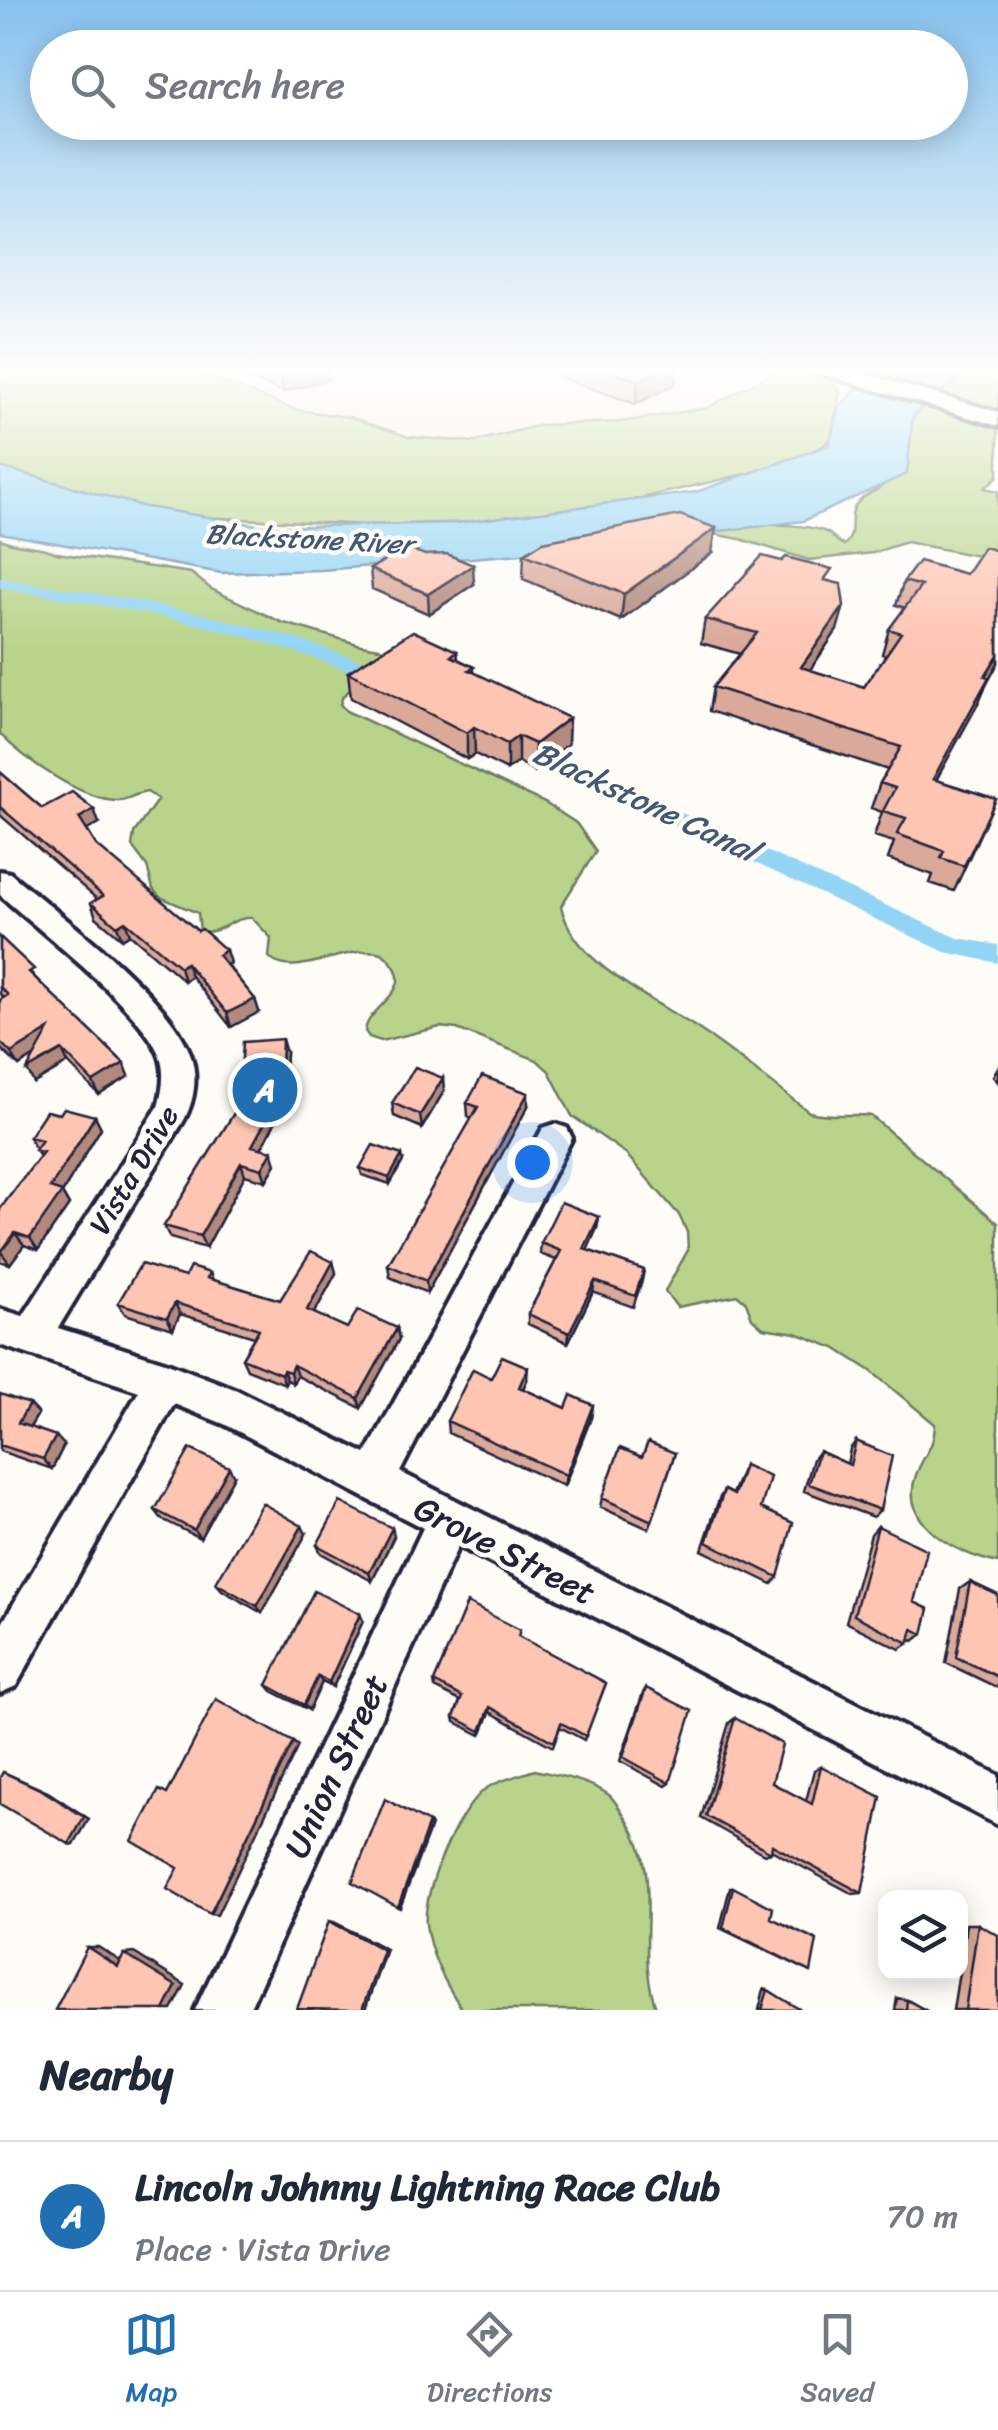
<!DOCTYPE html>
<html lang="en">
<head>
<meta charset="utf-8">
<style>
	body { margin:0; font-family:Sriracha,sans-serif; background:#f6f6f7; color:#1f2937 }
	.controls { position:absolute; right:30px; bottom:30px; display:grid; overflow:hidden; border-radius:20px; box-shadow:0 5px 25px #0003 }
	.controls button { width:90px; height:90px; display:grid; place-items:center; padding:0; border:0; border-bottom:2px solid #e0e1e3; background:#fff; color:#1f2937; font:50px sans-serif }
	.you { position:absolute; left:532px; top:1162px; width:35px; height:35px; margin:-25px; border:8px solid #fff; border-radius:50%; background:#1a73e8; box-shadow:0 0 0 15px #1a73e833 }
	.badge { display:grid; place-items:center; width:65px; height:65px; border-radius:50%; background:#1f6fb2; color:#fff; font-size:32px; font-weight:700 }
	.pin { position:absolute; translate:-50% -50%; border:5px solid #fff; box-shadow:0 2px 10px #0006 }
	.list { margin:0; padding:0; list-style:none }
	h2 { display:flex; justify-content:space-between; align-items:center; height:130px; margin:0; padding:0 40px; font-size:42px }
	h2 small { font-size:32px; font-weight:400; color:#747a83 }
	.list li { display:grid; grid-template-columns:65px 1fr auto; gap:30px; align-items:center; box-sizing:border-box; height:150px; padding:0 40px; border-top:2px solid #e0e1e3 }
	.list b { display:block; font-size:38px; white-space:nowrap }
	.list p { margin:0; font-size:32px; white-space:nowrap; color:#747a83 }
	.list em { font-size:32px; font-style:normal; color:#747a83 }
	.icon { flex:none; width:55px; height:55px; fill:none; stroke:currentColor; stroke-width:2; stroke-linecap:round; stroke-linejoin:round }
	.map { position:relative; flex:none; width:998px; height:2010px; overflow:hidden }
	.search { position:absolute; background:#fff; box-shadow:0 5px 25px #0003; left:30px; right:30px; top:30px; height:110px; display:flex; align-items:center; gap:25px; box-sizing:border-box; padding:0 35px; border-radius:55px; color:#747a83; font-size:38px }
	.sheet { height:280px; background:#fff }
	nav { display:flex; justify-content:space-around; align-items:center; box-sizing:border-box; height:140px; border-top:2px solid #e0e1e3; background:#fff; font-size:28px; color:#747a83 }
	nav a { display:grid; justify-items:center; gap:5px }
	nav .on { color:#1f6fb2 }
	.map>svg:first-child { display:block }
</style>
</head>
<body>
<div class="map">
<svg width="998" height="2010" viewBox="0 0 998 2010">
	<rect width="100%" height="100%" fill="#fdfcf7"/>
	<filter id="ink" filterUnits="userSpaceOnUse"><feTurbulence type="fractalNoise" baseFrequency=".01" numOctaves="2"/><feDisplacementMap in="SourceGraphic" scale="20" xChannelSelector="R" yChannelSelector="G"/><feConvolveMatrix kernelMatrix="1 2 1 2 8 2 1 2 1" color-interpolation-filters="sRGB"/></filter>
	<g filter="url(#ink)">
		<!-- built -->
		<path fill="#fdece3" d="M186,368h596l-75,40 -86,14 -81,3 -67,17 -65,-5 -59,-20 -53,-7z"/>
		<!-- green -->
		<path fill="#b8d48b" stroke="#6d7b63" stroke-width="2.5" d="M0,368h186l110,42 53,7 60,20 64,5 67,-17 81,-3 86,-14 75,-40h69l-18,14 7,11 -9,45 -8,8 -47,21 -183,42 -111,13 -115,3 -188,-9 -179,-45z
			M972,368h26v45l-58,-18z
			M925,405l73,14v57l-13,12 13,3v69l-92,-18 -33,11 -64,7 -69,-21 -63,-12c26,-4 126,-6 149,5 7,3 9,9 18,13 13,-11 4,-23 10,-37 7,-14 23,-15 31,-25 18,-24 15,-58 40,-78z
			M0,539c19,9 38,5 57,14l134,20 20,16 70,33 80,23 32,5 -50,46 -3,8 6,7 199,92 31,20 20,28 -35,55c13,60 96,94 142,126 37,25 71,53 106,80 21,6 40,1 62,4l127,107v340c-39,-9 -100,-37 -82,-88 8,-22 18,-25 19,-51l-64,-53 -36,-23 -39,-15 -33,-5 -11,-10 -6,-16 -8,-7 -61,12 -12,-16 23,-41 -1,-18 -8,-17 -54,-62 -53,-37 -23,-45 -12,-11 -80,-31 -17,-2 -59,14 -12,-4 -4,-6c4,-29 60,-41 17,-78 -35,-10 -91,29 -113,4l2,-19 -19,-20c-19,-2 -33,18 -52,13l-2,-18 -38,-16 -7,-8 -6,-23 -15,-20 2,-13 24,-34 -11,-7c-11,1 -20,9 -30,8 -35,0 -94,-42 -117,-66z
			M535,1770c24,6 53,10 74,25 7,6 12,17 18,25 40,60 5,127 30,190h-194c-18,-26 -33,-54 -37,-86 -4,-32 34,-122 64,-138 14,-7 30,-11 45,-16z"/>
		<!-- water -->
		<path fill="#93d4f5" stroke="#668dab" stroke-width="2.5" d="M878,368h94l-59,46 -6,60 -104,47 -257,31 -225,18 -100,3 -221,-40v-66l146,40 124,20 186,-4 240,-31 133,-47 10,-38z"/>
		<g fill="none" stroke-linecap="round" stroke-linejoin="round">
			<!-- canal -->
			<path fill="#93d4f5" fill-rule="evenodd" d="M0,578c112,18 225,35 333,73 19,7 47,15 62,29l-9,6 -7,-2c-121,-54 -249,-75 -379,-96z
				M521,740l437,198 40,7v18l-53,-11 -431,-202v-8z"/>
			<!-- minor casing -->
			<g stroke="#22223b" stroke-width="8">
				<path id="minor" d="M0,871l10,2c51,44 155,118 180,180 8,22 5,46 -6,67l-126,208 107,34 72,28 129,64 177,-326 12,-4 12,4 5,10 -172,334 598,303v50l-540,-279 -209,464h-54l228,-482 -199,-104 -50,-20 -158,282 -16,7v-66l139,-236 -139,-46v-36l23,7 135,-209c5,-17 8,-36 1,-53 -20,-47 -119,-123 -159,-159z"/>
			</g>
			<!-- major casing -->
			<g stroke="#22223b" stroke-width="8">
				<path id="major" d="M812,368h32l154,44v14l-183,-54z"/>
			</g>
			<!-- minor -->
			<use href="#minor" fill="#fdfcf7" fill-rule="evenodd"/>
			<!-- major -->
			<use href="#major" fill="#fdfcf7" fill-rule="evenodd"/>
		</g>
		<!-- wall -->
		<path fill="#daa99a" stroke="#22223b" stroke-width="2.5" d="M223,368h109l-5,2 1,9 -45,13z
			M557,368h120l-2,16 -39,20 -80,-28z
			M998,551v112l-62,117 60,19 -42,92 -24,-8 3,-8 -45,-16 6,-17 -20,-6 8,-24 -11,-4 9,-25 8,-13 -179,-59 4,-24 27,-33 -39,-11 4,-24 124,-38 8,49 -27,40 54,17 22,-32 -4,-1 7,-25 16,-21 -9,-3 8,-24 62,-7z
			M712,553l-91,67 -98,-41 1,-25z
			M425,555l49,29 -45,30 -57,-25 -2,-20z
			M457,651l1,8 16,8v6l94,71 -34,27 -16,-9 -11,8 -32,-16 -8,5 -116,-61 -3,-26z
			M0,772l42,36 57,15 -12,7 9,15 134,118 -3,2 28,34 4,13 -28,15 -40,-51 -7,5 -54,-47 -8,5 -26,-22 -5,-14 6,-4 -97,-84z
			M0,937l40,46 84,80 5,13 -30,19 -31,-32 -34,20v-27l-15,10 -19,-18v-48l4,-2 -4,-4z
			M286,1053l-3,63 -5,1 -17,31 11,3 4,13 -10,17 -21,-6 -39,73 -36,-10 -6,-12z
			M998,1067v15l-5,-6z
			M444,1091l-22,37 -28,-12 -2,-13z
			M467,1103l61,3 -101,187 -37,-16 -2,-12 84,-147 -4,-2z
			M60,1114l35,2 6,12 -39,65 7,12 -31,45 -14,-5 -14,19 -10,-3v-52l40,-52 -11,-20z
			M403,1161l-13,23 -28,-9 -2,-7z
			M599,1217l-2,11 -10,22 57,20 -2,11 -9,26 -40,-15 -25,51 -40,-19v-10l28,-54 -16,-6 1,-11z
			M333,1262l3,11 -22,41 33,14h50l2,11 -38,69 -64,-32 -4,7 -6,-3 -2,4 -38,-15 -5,-11 12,-21 -74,-23 -7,15 -48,-15 -7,-11 67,-26 25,-4 3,7 67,20z
			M491,1378l36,2 -4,9 43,19 27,-3 -2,13 -27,68 -116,-53 -1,-12z
			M0,1394l38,20 -8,13 34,18 -12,24 -52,-18z
			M856,1441l24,69 -7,7 -69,-26 9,-32 6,-8 28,13 3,-15z
			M675,1453l-26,76 -49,-22 2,-9 40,-41z
			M744,1465l17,43 17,69 -6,7 -70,-34 17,-51 5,-9 8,4z
			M234,1476l-34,62 -38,-19 -7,-9z
			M878,1526l36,76 9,32 -9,7 -4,-2 -1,4 -9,6 -54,-27 25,-88z
			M392,1528l2,8 -22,45 -51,-28 -4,-8z
			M306,1534l-44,79 -40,-23 -6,-7z
			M970,1582l28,13v93l-52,-25 14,-74z
			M360,1614l3,7 -30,66 -11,-5 -13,28 -37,-19 -5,-6z
			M519,1637l87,46 -22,57 -24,-13 -7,20 -63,-35 -9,23 -26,-13 -1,-5 6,-16 -25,-13 -1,-6z
			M646,1688l24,95 -4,3 -46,-25 23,-68z
			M735,1718l37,65 34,18 8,-31 7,-4 41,127 -9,1 -82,-44v2l-7,2 -63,-36 28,-95z
			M730,1887h3l38,31 40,54 -91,-44z
			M966,1924h12l20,86h-45l6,-38h1z
			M764,1989l4,1 30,20h-39z
			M897,1998l10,2 18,10h-30z"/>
		<!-- shaded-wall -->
		<path fill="#b28a7d" stroke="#22223b" stroke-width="2.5" d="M284,368h48l-5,2 1,9 -45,13 -3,-23z
			M664,368h13l-2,16 -39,20 2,-23z
			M716,528l-4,25 -91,67 3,-26z
			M473,565l1,19 -45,30 -1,-20z
			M844,606l-7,24 -42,62 6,-25z
			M998,655v8l-11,19 -8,20 -56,102 10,-25 52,-103z
			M569,718l-1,26 -34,27 1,-27z
			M474,727l1,27 -8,5v-26z
			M518,736v26l-11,8v-26z
			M94,809l5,14 -15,9 -5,-14z
			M125,921l5,13 -8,5 -5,-13z
			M226,950l4,13 -8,5 -4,-13z
			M186,963l5,13 -7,5 -4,-14z
			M255,999l4,13 -28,15 -4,-14z
			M49,1030l7,13 -37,23 -8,-13z
			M282,1039l4,14 -3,63 -3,-13z
			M62,1050l6,13 -34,20 -7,-13z
			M124,1063l5,13 -30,19 -6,-13z
			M443,1078l1,13 -22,37 -2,-13z
			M528,1093v13l-101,187 -1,-12z
			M275,1104l3,13 -22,41 -4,-12z
			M95,1116l6,12 -39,65 7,12 -31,45 -8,-12 20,-50z
			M272,1151l4,13 -10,17 -4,-12z
			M402,1155l1,6 -13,23 -1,-6z
			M241,1163l4,12 -39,73 -6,-12z
			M599,1217l-2,11 -14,32 1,-11z
			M15,1233l9,12 -14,19 -9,-12z
			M333,1262l3,11 -26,48 -3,-11z
			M595,1281l-2,11 -25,51 1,-10z
			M175,1303l5,11 -7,15 -6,-11z
			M397,1328l2,11 -38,69 -3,-10z
			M293,1365l4,11 -4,7 -3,-11z
			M528,1367l-1,13 -9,19 1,-12z
			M283,1370l4,10 -2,4 -4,-10z
			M29,1404l9,10 -11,18 -9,-9z
			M593,1405l-2,13 -27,68 2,-11z
			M56,1436l8,9 -12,24 -9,-10z
			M229,1467l5,9 -34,62 -6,-8z
			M302,1526l4,8 -44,79 -5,-7z
			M392,1528l2,8 -22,45 -3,-8z
			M360,1614l3,7 -30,66 -4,-5z
			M318,1676l4,6 -13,28 -5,-5z
			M490,1707v5l-9,23v-4z
			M293,1742l5,4 -81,169 -7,-1z
			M3,1772l45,20 41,27 -15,26 -5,-1z
			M429,1823l2,3 -31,82 -2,-1z
			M329,1921l5,1 52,27 -21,61h-3z
			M87,1947h11l30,19 -10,1z
			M134,1953l51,32 -13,25h-8l-40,-56z"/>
		<!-- building -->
		<path fill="#fec5b3" stroke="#22223b" stroke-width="2.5" d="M599,368h65l-26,13z
			M680,515l36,13 -92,66 -100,-40 19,-12z
			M984,547l14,4v104l-13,21 4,1 -56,102 63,20 -32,67 -23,-8 3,-7 -47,-17 9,-16 -23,-7 12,-23 -15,-5 21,-36 -188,-60 44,-54 -52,-14 57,-63 20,5 4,-4 46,12 -8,11 17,4 3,22 -43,61 63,20 37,-54 -12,-4 32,-43 -17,-5 15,-20 47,13z
			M406,548l19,7 22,-1 26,11 -45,29 -58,-25z
			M413,631l44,20 -6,5 23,11 -5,3 100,48 -34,26 -17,-8 -11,8 -33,-17 -7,6 -119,-61z
			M0,772l42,36 30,-16 22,17 -15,9 17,27 102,86 4,-2 24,21 -8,5 37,44 -28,14 -41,-50 -6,4 -55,-46 -8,5 -26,-23 12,-7 -103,-89z
			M0,937l34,32 -5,3 95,91 -31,19 -31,-32 -35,20 22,-40 -38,23 -11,-11v-42l8,-5 -8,-8z
			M282,1039l-2,64 -5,1 -23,42 20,5 -10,18 -21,-6 -41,73 -36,-10 75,-121 4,-63z
			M415,1067l28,11 -23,37 -28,-12z
			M482,1076l46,17 -102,188 -38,-16 90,-158 -11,-4z
			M64,1108l31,8 -45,72 12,4 -32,46 -15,-5 -14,19h-1v-43l43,-57 -8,-2 7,-10 -13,-3 17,-26 14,3z
			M373,1145l29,10 -13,23 -29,-10z
			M561,1202l38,15 -15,32 60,21 -9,26 -40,-15 -26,52 -41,-19 33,-63 -20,-8z
			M311,1251l22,11 -26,48 40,18 11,-18 39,18 -39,70 -65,-33 -3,7 -7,-2 -2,4 -39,-16 17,-29 -84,-26 -8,15 -49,-15 23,-39 44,13 5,-10 20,6 -3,5 73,22z
			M502,1356l26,11 -9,20 47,21 5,-13 22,10 -27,70 -119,-54 26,-52 18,9z
			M0,1394l29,10 -11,19 38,13 -13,23 -43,-14z
			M856,1441l36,15 -12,54 -71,-26 10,-33 31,14z
			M648,1442l27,11 -23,68 -50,-23 18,-50 22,9z
			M190,1449l39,18 -35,63 -39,-20z
			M744,1465l26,12 -9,31 32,15 -15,54 -71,-35 17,-52 10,5z
			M340,1502l52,26 -23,45 -52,-28z
			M262,1503l40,23 -45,80 -41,-23z
			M878,1526l49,24 -13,52 15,7 -6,25 -10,-5 -4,14 -55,-28z
			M970,1582l28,13v82l-42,-20z
			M314,1591l46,23 -31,68 -11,-6 -14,29 -37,-20z
			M467,1603l53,27 -2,6 88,47 -20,53 -25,-13 -7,19 -64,-35 -9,24 -27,-14 8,-20 -28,-15z
			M646,1688l46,23 -22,72 -47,-26z
			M216,1699l77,43 -83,172 -43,-25 11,-21 -46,-27 27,-51 8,4z
			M735,1718l47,26 -10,39 40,21 9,-38 60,31 -19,96 -90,-48 -1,7 -65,-36z
			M3,1772l39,18 42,27 -15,27 -69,-40v-27z
			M385,1799l44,24 -31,84 -46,-25z
			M733,1887l40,21 -2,10 46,22 -6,32 -88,-44z
			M329,1921l54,29 -21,60 -65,-1z
			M978,1924l20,11v75h-33z
			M87,1947l31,20 6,-13 52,32 -12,24h-109z
			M768,1990l31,19 -1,1h-36z
			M907,2000l18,10h-19z"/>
	</g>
	<!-- sky -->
	<linearGradient id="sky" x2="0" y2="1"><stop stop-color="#86c1ed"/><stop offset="0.57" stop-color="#fefefb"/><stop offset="1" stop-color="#fefefb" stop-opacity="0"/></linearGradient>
	<rect width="998" height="649" fill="url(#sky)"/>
	<g text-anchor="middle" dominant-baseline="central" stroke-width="9" stroke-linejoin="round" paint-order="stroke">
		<!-- far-water labels -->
		<g font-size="28" font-style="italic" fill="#445773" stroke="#fdfcf7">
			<text transform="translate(309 539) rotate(3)">Blackstone River</text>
		</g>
		<!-- street labels -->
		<g font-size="30" fill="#22223b" stroke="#fdfcf7">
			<text transform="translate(134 1170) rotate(-59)">Vista Drive</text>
		</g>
		<!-- water labels -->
		<g font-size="32" font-style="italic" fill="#445773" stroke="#fdfcf7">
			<text transform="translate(645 802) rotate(25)">Blackstone Canal</text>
		</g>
		<!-- near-street labels -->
		<g font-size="35" fill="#22223b" stroke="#fdfcf7">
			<text transform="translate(505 1550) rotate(27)">Grove Street</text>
			<text transform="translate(336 1766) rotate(-65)">Union Street</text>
		</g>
	</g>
</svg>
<div class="controls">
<button><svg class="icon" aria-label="layers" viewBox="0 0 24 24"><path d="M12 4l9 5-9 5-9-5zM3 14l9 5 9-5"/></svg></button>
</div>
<div class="you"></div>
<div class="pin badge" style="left:265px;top:1090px">A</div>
<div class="search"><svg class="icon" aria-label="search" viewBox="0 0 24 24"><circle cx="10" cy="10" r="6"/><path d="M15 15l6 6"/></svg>Search here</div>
</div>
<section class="sheet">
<h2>Nearby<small></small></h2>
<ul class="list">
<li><span class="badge">A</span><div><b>Lincoln Johnny Lightning Race Club</b><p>Place · Vista Drive</p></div><em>70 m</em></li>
</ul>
</section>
<nav>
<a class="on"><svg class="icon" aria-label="map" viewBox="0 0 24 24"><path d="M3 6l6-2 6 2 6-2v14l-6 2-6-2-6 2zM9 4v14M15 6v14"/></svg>Map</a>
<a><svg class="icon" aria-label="directions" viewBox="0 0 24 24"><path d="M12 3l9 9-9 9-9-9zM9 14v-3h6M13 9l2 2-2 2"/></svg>Directions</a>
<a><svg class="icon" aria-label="saved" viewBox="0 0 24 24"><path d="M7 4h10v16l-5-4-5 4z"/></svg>Saved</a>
</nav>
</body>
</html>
